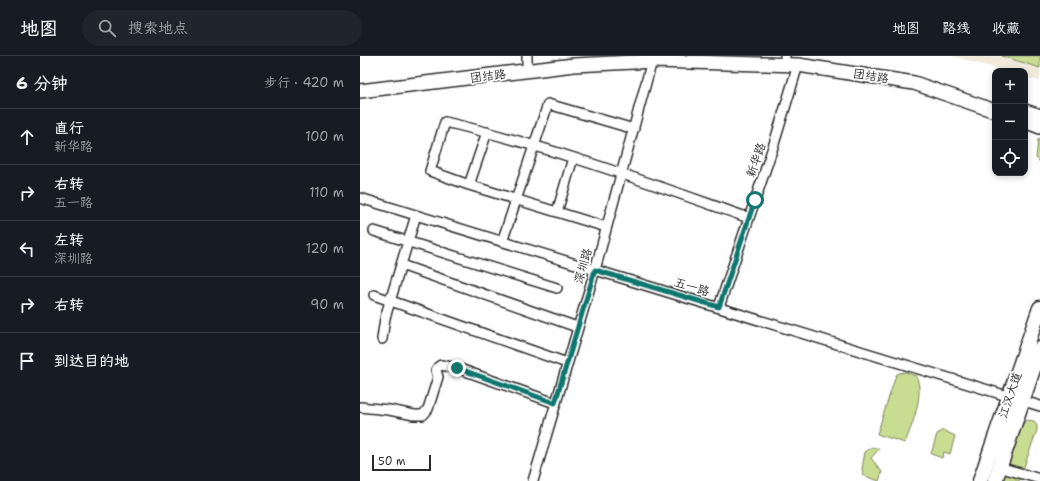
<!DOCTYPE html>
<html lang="zh">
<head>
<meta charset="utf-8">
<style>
	body { margin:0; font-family:"Shantell Sans","LXGW WenKai TC",sans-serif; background:#20242c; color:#f1f3f6 }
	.controls { position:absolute; right:12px; top:12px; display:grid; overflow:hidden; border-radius:8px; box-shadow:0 2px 6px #0003 }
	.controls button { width:36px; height:36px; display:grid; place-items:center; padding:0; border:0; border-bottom:1px solid #363941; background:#171b24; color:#f1f3f6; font:20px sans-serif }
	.scale { position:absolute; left:12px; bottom:10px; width:59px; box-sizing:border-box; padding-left:4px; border:2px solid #2b2b2b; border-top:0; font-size:11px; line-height:14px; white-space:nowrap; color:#2b2b2b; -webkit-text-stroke:3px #fff; paint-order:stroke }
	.stop { position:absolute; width:12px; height:12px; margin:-9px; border:3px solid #0f766e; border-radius:50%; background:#fff }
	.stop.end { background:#0f766e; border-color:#fff; box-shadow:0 1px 4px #0008 }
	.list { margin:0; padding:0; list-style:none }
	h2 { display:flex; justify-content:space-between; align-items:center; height:52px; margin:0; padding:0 16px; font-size:17px }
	h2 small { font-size:13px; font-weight:400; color:#9ea1a6 }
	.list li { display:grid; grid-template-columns:26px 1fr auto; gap:12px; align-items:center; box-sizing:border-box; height:56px; padding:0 16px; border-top:1px solid #363941 }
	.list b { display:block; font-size:15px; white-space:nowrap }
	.list p { margin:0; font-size:13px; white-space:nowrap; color:#9ea1a6 }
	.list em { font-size:13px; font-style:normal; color:#9ea1a6 }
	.icon { flex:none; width:22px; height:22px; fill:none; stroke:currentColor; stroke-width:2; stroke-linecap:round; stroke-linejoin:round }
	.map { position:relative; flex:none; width:680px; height:425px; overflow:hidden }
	header { display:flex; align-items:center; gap:24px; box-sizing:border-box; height:56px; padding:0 20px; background:#171b24; border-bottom:1px solid #363941 }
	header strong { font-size:19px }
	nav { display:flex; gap:22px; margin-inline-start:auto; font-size:14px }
	.search { width:280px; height:36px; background:#20242c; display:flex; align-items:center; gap:10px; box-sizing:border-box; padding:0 14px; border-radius:22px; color:#9ea1a6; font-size:15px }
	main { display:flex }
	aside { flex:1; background:#171b24 }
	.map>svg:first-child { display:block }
</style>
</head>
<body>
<header>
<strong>地图</strong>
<div class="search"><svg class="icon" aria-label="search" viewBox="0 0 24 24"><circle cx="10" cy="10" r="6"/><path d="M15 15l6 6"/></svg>搜索地点</div>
<nav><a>地图</a><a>路线</a><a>收藏</a></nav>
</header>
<main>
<aside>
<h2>6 分钟<small>步行 · 420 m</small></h2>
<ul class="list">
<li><svg class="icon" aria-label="ahead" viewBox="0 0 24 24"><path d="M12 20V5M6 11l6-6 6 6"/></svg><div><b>直行</b><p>新华路</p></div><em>100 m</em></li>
<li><svg class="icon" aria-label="right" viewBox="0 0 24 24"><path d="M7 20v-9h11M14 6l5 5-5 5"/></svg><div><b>右转</b><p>五一路</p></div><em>110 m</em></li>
<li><svg class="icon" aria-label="left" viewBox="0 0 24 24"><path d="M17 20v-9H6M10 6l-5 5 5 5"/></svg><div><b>左转</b><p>深圳路</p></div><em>120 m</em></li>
<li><svg class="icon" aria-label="right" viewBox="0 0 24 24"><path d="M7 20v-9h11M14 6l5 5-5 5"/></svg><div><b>右转</b></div><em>90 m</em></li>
<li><svg class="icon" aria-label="arrive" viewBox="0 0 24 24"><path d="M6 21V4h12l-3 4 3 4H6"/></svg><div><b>到达目的地</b></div></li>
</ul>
</aside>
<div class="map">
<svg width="680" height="425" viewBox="0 0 680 425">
	<rect width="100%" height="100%" fill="#fff"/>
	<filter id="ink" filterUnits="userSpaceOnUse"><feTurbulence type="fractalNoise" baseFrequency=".025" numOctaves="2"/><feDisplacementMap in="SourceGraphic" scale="8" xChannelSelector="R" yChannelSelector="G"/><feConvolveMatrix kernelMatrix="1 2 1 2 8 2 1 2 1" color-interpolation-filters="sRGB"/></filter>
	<g filter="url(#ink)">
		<!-- built -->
		<path fill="#f1eadb" d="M592,0h88v25l-15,-4v-6h-20z"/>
		<!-- green -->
		<path fill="#c9dd92" stroke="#7a845e" d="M642,0h38v12z
			M678,83h2v23l-4,-4z
			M546,316l10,4c9,18 -4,49 -11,67l-28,-9 19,-59 3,-2z
			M667,364l7,1 3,5v4l-18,51h-17l20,-57z
			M583,374l12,6 -5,18 -6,-2 -2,6 -11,-4 6,-20z
			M512,391l7,2 -8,9 11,14 -3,9 -17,-6 1,-1 -1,-5 3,-17z"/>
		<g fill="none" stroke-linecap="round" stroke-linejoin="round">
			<!-- street casing -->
			<g stroke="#2b2b2b" stroke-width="12">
				<path id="street" d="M167,0v7
					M425,1v-1
					M127,76l-18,53 -39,-14 15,-49c104,24 204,61 304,96
					M109,129l137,42
					M0,142l680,208
					M197,156l16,-54
					M14,175l183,57
					M142,186l46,-138 86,25
					M41,209l176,62
					M14,239l193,68
					M359,251l55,-163 24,-79
					M22,283l3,-21 31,-103
					M0,351l29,3 25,5h9l5,-6 10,-32 -2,-7 2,-3 3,-2 16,3 98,35
					M639,411l41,12
					M173,425l62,-211 58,-213"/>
			</g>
			<!-- secondary casing -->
			<g stroke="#2b2b2b" stroke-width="16">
				<path id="secondary" d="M0,35l214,-26 80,-4 144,4 116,18 81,28
					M665,55l15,5
					M665,65l15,6"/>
			</g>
			<!-- primary casing -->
			<g stroke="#2b2b2b" stroke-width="17">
				<path id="primary" d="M620,425l60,-173
					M635,425l45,-132"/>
			</g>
			<!-- street -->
			<use href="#street" stroke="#fff" stroke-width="9"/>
			<!-- secondary -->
			<use href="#secondary" stroke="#fff" stroke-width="13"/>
			<!-- primary -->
			<use href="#primary" stroke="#fff" stroke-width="14"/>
		</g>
	</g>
	<g fill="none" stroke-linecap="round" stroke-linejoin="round" filter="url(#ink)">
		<!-- route -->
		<path stroke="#0f766e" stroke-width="5" d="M97,312l98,35 40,-133 124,37 36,-107"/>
	</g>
	<g text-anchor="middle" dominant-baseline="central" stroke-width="3.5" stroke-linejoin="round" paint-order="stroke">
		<!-- street labels -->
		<g font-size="12" fill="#2b2b2b" stroke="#fff">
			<text transform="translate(128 20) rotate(-7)">团结路</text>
			<text transform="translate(511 20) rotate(9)">团结路</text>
			<text transform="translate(396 104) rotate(-71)">新华路</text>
			<text transform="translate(223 210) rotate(-74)">深圳路</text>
			<text transform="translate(332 231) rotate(17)">五一路</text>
			<text transform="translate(650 339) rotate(-71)">江汉大道</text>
		</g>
	</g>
</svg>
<div class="controls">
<button>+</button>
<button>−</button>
<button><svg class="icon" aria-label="locate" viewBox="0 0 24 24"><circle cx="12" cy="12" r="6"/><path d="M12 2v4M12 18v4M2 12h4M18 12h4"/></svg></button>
</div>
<div class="scale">50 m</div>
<div class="stop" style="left:395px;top:144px"></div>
<div class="stop end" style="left:97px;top:312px"></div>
</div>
</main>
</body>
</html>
